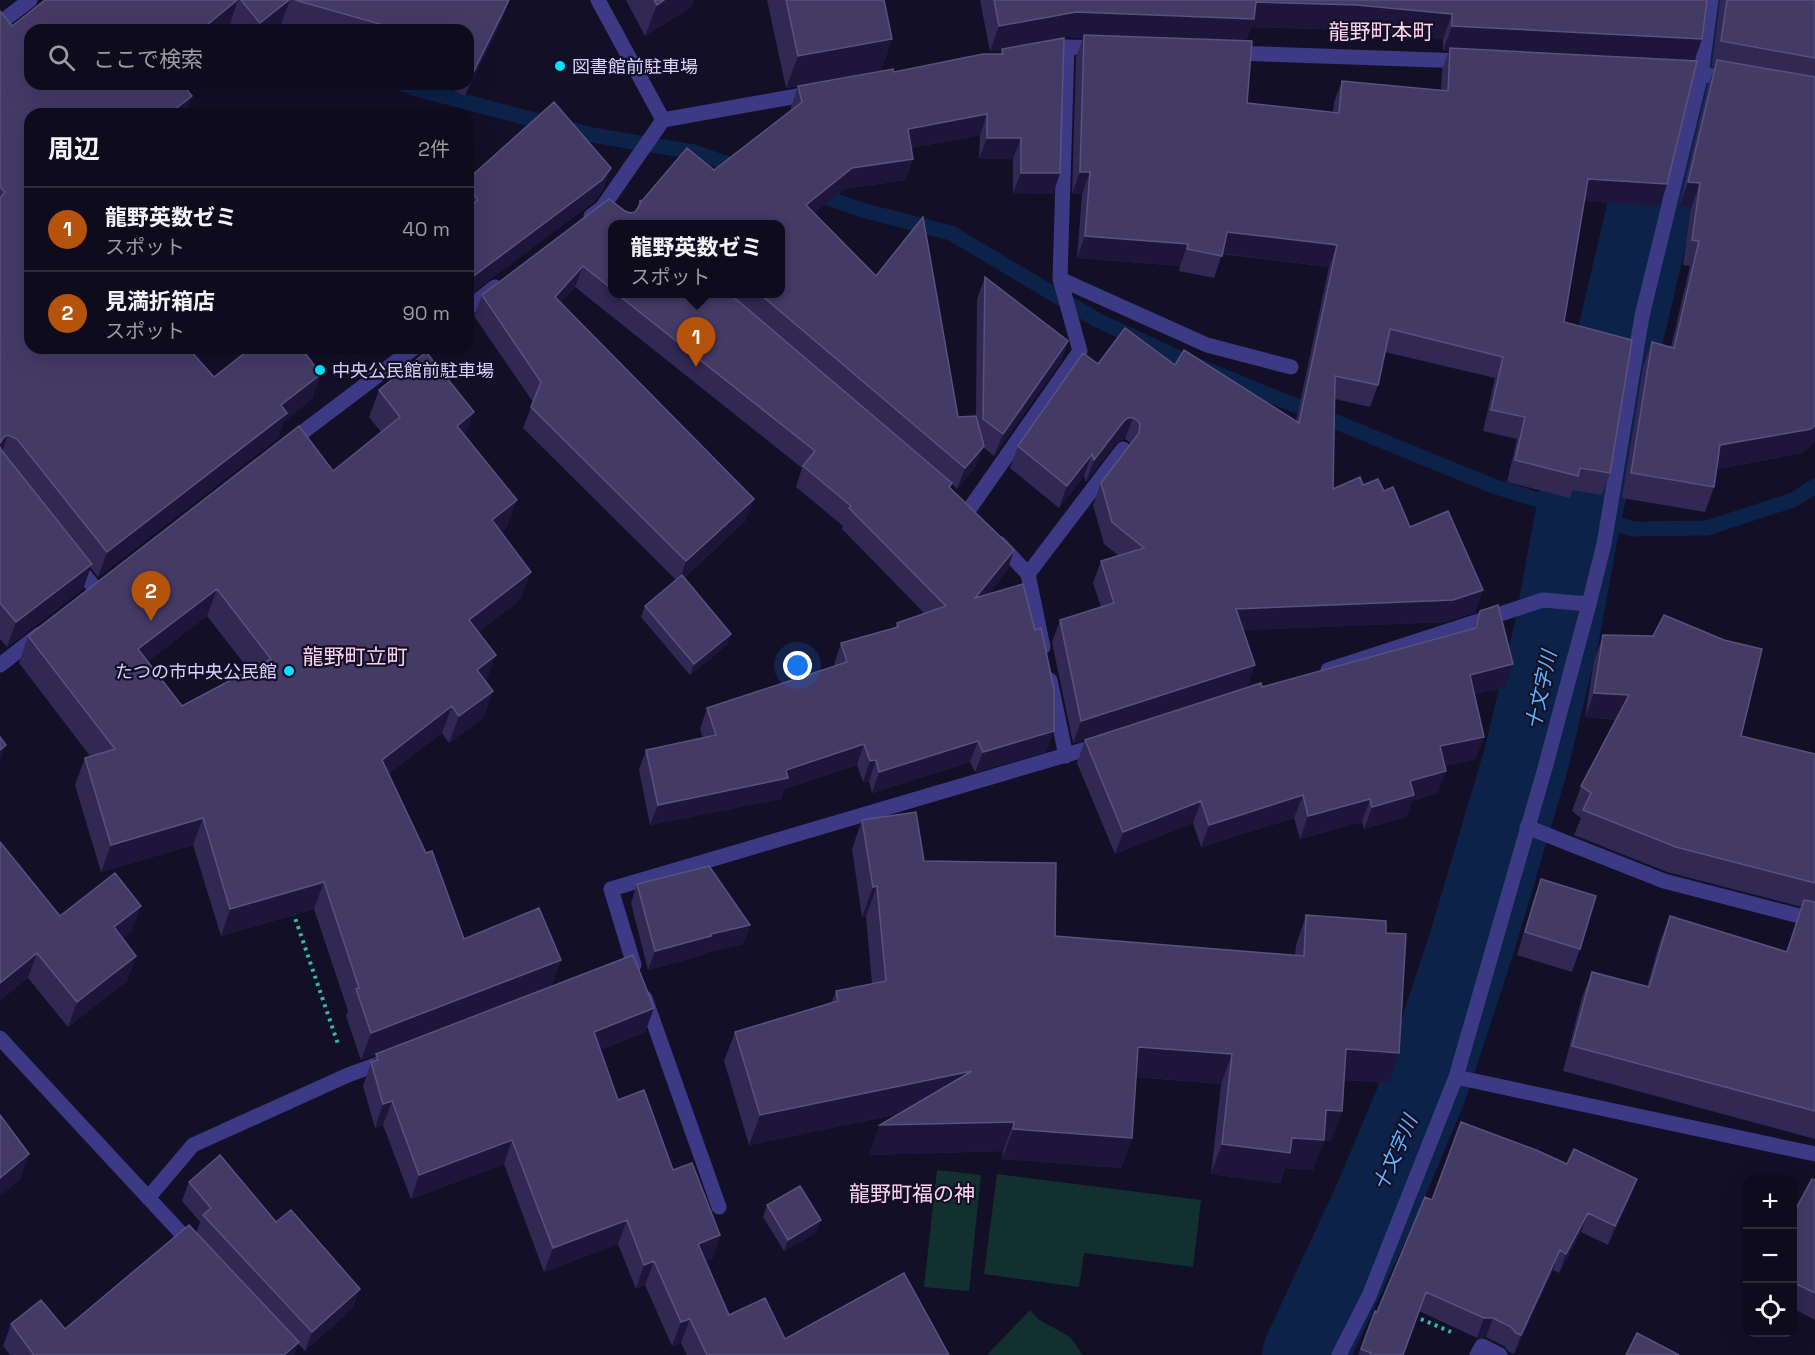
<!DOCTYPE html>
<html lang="ja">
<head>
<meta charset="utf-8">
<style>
	body { margin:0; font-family:"Space Grotesk","Noto Sans JP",sans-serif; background:#1c1929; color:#f1f3f6 }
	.controls { position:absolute; right:18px; bottom:18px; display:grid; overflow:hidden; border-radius:12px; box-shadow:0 6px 24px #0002 }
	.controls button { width:54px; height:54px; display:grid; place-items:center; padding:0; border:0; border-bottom:2px solid #2e2b3b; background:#0e0b1c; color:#f1f3f6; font:30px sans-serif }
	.you { position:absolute; left:798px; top:666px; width:21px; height:21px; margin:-15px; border:4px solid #fff; border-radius:50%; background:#1a73e8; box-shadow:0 0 0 9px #1a73e833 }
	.badge { display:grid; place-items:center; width:39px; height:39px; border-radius:50%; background:#b45309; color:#fff; font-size:20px; font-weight:700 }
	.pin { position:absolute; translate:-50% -50px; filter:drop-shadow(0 2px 3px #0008) }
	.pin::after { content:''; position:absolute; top:32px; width:21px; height:18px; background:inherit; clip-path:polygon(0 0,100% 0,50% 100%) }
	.popup { position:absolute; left:608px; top:220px; width:177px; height:78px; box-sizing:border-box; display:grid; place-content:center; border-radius:12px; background:#0e0b1c; filter:drop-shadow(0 2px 4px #0005); font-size:20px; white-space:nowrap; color:#9b9ba3 }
	.popup b { font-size:22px; color:#f1f3f6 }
	.popup::after { content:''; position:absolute; left:50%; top:100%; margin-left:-12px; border:12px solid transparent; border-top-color:#0e0b1c }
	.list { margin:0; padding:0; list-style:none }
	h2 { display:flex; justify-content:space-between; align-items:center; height:78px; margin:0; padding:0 24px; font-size:26px }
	h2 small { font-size:20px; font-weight:400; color:#9b9ba3 }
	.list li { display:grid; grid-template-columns:39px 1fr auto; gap:18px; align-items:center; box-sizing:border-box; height:84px; padding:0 24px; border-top:2px solid #2e2b3b }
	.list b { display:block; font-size:22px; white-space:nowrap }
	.list p { margin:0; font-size:20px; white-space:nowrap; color:#9b9ba3 }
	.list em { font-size:20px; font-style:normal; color:#9b9ba3 }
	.icon { flex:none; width:33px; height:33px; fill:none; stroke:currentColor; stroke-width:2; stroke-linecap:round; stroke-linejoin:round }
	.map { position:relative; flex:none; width:1815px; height:1355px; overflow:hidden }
	.search { position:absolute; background:#0e0b1c; box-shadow:0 6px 24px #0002; left:24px; top:24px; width:450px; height:66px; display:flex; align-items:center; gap:15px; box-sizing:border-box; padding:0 21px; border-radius:18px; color:#9b9ba3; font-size:22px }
	.panel { position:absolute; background:#0e0b1c; box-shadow:0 6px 24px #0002; left:24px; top:108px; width:450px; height:246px; border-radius:18px }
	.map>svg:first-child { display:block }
</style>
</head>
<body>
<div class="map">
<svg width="1815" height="1355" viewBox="0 0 1815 1355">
	<rect width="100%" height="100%" fill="#130f26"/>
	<!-- green -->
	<path fill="#12302f" d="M937,1170l44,5 -12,116 -45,-4z
		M997,1174l204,26 -8,67 -109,-14 -5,34 -95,-13z
		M1030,1310l8,9 32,18 13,18h-96z"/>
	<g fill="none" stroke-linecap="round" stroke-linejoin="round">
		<!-- stream -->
		<path stroke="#0c2248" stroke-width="15" d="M403,84l17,6 172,45 102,17 49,17
			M814,193l48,17 89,23 146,87 89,41 307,125 140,43 74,-1 86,-28 22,-14"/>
		<!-- river -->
		<path stroke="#0c2248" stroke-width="86" d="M1305,1355l72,-155 47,-112 49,-149 53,-179 31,-129 22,-119 110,-469 6,-43"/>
		<!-- path -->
		<path stroke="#2fb8b0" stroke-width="4" stroke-dasharray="3 4.5" stroke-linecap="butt" d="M293,912l45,132
			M1414,1316l37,16"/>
		<!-- minor -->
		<path stroke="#3d3a85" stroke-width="15" d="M598,0l65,120
			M0,23l30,-23
			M1067,47l-7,232 147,66 84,22
			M1044,51l23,-4 33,1
			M1232,53l234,8
			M1673,72l28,2 31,5
			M591,216l11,-8 61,-88 151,-27
			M468,308l27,-21
			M287,444l127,-96
			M968,511l112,-160 -20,-72
			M999,543l29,31 15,73
			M75,563l22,28
			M1028,574l95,-125
			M0,665l40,-31
			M1328,670l215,-70 46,4
			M1050,680l16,76
			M1527,827l137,54 151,39
			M624,969l10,-4 -23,-76 489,-144
			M645,998l74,209
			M0,1038l193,208
			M1456,1077l359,77
			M148,1198l45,-53 155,-70 41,-15
			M1339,1355l30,-59 87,-219 89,-309 44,-164 15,-60 38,-228 59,-242 10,-74
			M1477,1355l5,-9 18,9"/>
	</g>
	<!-- wall -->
	<path fill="#312854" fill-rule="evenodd" d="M45,0h464l-8,22 -36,74 -24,-12h27v-54h-165l-22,-6 -7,6h-38l-6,-7 -8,7h-192l162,66 -7,18h-155v234l184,29 107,-3 -9,25 -28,22 -6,17 -180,139 -8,-10 -7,22 -76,58 -7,-8v-628l12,15z
		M626,0h68l-3,7 -46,29z
		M767,0h117l8,39 -11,32 -95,17z
		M980,0h727l-5,39 -8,22 -27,123 -8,22 -75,-5 -20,121 46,151 -8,22 -29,-5 -3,8 -63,-16 10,-43 -34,-8 12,-53 -110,-26 -7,33 -8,22 -35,-8 -2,90 30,-4 21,6 26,36 73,63 -8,22 -30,10 -202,8 12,35 -8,22 -174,56 -21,-101 8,-22 41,-13 -8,-24 8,-22 17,-6 -14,-11 -11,-39 8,-22 30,-39 -2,-2 -4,-3 -5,1 -4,3 -30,39 -2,-6 -25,32 -49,-40 8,-22 80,-82 77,1 121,56 33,-154 -107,-13 -8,24 -35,-7 1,-5 -103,-8 5,-64h-10l4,-137 7,-19 -16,-1 -77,14zM1251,27l97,3 95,9v12h6l-7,19 -1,20 -99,-9 -8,21 -1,10 -86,-9 -1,-62z
		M1720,0h95v442l-13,11 -85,16 -3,18 -9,25 -83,-14 21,-131 9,-25 19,5 19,-81 -7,-1 8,-57 -12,-1 29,-122 7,-18 -3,-1z
		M1002,49l58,124 -7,21 -40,-1v-34h-34l1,-24 -69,13 2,11 -8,21 -60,9 -31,24 144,204 18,-1 1,-117 8,-22 83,64 -8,22 -66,93 -11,-9 -7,19 -19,23 -5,-5 -2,4 64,62 -7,21 -20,24 59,157 -71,20 -5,-10 -98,31 -3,-12 -6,1 -6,-17 -73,24 -3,10 -131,26 -11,-55 7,-20 57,-12 -3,-9 7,-21 128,-42 -1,-2 7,-21 54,-15 2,-5 28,-9 -83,-85 1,-3 -47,-39 6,-19 -227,-181 -14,15 185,218 -62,58 47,56 -4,11 -37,30 -49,-58 4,-11 31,-26 -153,-152 10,-26 -59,-86 8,-21 143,-84 5,2 5,-1 5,-12 1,2 73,-32 77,-60v-3l7,-21 96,-14 106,-18zM612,225h168v69h-168z
		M468,179l136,9 -9,13 -127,95z
		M379,390l86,47 42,90 -6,5 20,67 -43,33 9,50 6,9 -10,27 -34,25 -7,-10 -54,41 76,165 97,21 -10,27 -190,73 -15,-44 2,-5 -34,-102 -93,27 -28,-91 -92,27 -26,-87 10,-27 5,-2 -71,-93 9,-27 305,-165 48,-39 -12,-15zM207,616l42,54 -67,36 -34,-45z
		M1480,611l25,76 -31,7 2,65 -31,7 -7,27 -26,8 -6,16 -42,12 -2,-7 -62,17 -6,-21 -93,29 -8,-24 -78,31 -38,-91 8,-23 177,-53 212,-59z
		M1603,635l138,101 74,18v385l-252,-68 19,-74 10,-25 55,15 13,-46 10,-25 116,35 16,-44 -135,-35 -93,-37 7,-17 -9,-7 9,-25 35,-66 -31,-3 9,-57z
		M862,820l62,41 131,75 240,19 1,-10 10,-30 80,18 3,150 -45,-3 -2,31 -11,30 -7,-1 -11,30 -28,-2 -5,15 -69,-9 10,-90 -85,-7 -4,61 -11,30 -119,-9 1,-8 -134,4 11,-30 19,-11 -150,31 -25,-84 11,-29 96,-29 5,-12 36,-7 -6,-68 -4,1 -10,-68z
		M1541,879l39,70 -8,23 -55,-17 16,-54z
		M637,884l113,41 -7,19 -38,9 -1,2 -56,15 -17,-67z
		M60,916l72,15 -10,7 14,18 -9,25 -59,46 -40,-49 -28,22z
		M654,1008l-9,24 -45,18 18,50 55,70 47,65 -8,24 -7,2 24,54 56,24 164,16h-262l-6,-12 -9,3 -27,-61 -9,4 -18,-45 -74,28 -40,-108 -93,35 -28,-74 -8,3 -12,-42 8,-24h2l3,-8z
		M1567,1164l63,34 -22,47 -27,-13 -22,41 -6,-3 -39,84 -5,-2 -5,-6 -18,-9 -9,1 -58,-27 -16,44h-45l17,-44 2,1 55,-112z
		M1815,1180v140l-23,-12v-92z
		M189,1182l87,40 77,86 -48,43 -7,-7 -4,11h-284l-7,-9 8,-22 54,5 131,-96 4,-11 -18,-21z
		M767,1205l50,27 -33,19 -21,-34z"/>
	<!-- shaded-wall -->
	<path fill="#1d163a" d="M237,0h1l-8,23 -8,7h-21z
		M289,0h1l-9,24 -7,6h-16l2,-7z
		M509,0l-8,22 -36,74 9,-25z
		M664,0h30l-3,7 -46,29 12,-31z
		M1256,2l101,3 95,9 -9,25 -95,-9 -97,-3 -6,17 -161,-9 -1,3 -16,-1 -77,14 9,-25 77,-14z
		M1452,26l250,13 -9,25 -243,-16 -1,3h-6z
		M892,39l-11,32 -95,17 12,-32z
		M192,96l-7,18h-16z
		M987,114l-7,21 -80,15 8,-21z
		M987,138h34l-8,21h-34z
		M913,159l-8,21 -60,9 -47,37 8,-21 46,-37z
		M611,168l-7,20 -9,13 -127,95v-10l3,-8z
		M1080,172h10l-8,22h-10z
		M1021,173h39l-7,21 -40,-1z
		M1588,179l79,5 -8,22 -79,-5z
		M1688,182l12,1 -9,25 -12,-1z
		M1227,232l110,13 -8,22 -110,-14z
		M1085,236l103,8 -8,22 -103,-8z
		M583,266l-8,21 -27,30 7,-20z
		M1068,341l-8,22 -66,93 9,-22z
		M321,374l-9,25 -28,22 -6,17 -180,139 9,-25 174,-147z
		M474,412l-10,27 -7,-13z
		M1128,418h5l-8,21 -5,1 -4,3 -30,39 8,-22 30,-39z
		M1815,425v17l-13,11 -91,17 9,-25z
		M8,435l-8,23v-16l4,-5z
		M984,446l-8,20 -19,23 8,-21z
		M1092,454l-8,22 -25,32 8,-22z
		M754,499l-8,21 -67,62 7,-21z
		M517,500l-10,27 -25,20 10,-27z
		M1014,550l-7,21 -40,48 8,-21z
		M92,564l-9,25 -76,58 9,-25z
		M531,572l-10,27 -62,48 10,-27z
		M217,589l-10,27 -78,60 9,-27z
		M1483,590l-8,22 -30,10 -217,9 8,-22z
		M731,634l-4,11 -37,30 4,-11z
		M496,655l-10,27 -9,-12z
		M1513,664l-8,23 -43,11 8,-23z
		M1255,665l-8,22 -174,56 8,-22z
		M493,691l-10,27 -34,25 10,-27z
		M1594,693l35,2 -9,25 -35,-3z
		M452,706l-10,27 -70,54 10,-27z
		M1054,731l-8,21 -71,20 8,-20z
		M1484,737l-8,22 -44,10 8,-23z
		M978,741l-8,21 -98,31 7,-21z
		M864,744l-7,21 -73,24 -3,10 -131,26 8,-20 128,-35z
		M6,745l-6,16v-11z
		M876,760l-7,21 -6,1 7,-21z
		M1446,771l-8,22 -26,8 -6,16 -42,12 8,-22 38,-26z
		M1303,795l-9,23 -93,29 8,-22z
		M1370,799l-8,23 -62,17 8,-23z
		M1201,801l-8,22 -78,31 8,-22z
		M203,818l-10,27 -92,27 10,-27z
		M324,882l-10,27 -93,27 9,-27z
		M877,886l-11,30 -4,1 11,-30z
		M141,906l-9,25 -27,21 9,-25z
		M750,925l-7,19 -38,9 -1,2 -56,15 7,-19 56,-17z
		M37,953l-9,25 -28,22v-17z
		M136,956l-9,25 -59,46 9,-25z
		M561,960l-10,27 -190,73 10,-27z
		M654,1008l-9,24 -60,24 9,-24z
		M1138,1047l94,7 -11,30 -94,-8z
		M1346,1049l53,4 -10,30 -54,-4z
		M972,1071l-11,30 -212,44 11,-30z
		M392,1101l-9,24 -8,3 8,-24z
		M1326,1110l16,1 -11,30 -7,-1 -11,30 -28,-2 -5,15 -69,-9 11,-30 70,-6z
		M1014,1122l-11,29 -134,4 11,-30z
		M1013,1129l119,9 -11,30 -119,-9z
		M512,1140l-8,24 -93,35 8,-24z
		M29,1154l-9,26 -20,16v-18z
		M1637,1179l-7,19 -22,47 7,-19z
		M1588,1213l-7,19 -22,41 7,-19z
		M627,1220l-9,24 -74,28 9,-24z
		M821,1220l-4,12 -33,19 4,-11z
		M720,1235l-8,24 -23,9 9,-24z
		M1560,1250l-7,20 -39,84 7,-19z
		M654,1261l-9,24 -9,4 8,-24z
		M360,1289l-7,19 -48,43 7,-19z
		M1484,1318h9l-7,19 -9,1z
		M690,1319l-9,24 -9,3 9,-24z
		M299,1342l-5,13h-10z"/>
	<!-- building -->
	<path fill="#433a66" stroke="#5a527e" stroke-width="1.5" fill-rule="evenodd" d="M45,0h192l-36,30h-171v54h152l10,12 -23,18h-139v234h158l26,29 37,-29h50l20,26 -40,31 6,8 -180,139 -90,-113 -9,-4 -4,2 -4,6v-245l5,-6 -5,-5v-176l12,15z
		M241,0h48l-29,23z
		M295,0h214l-35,71 -6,-3v-38h-67z
		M654,0h10l-7,5z
		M786,0h98l8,39 -94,17z
		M994,0h713l-5,39 -250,-13v-12l-95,-9 -101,-3 -2,17 -178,-7 -77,14z
		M1727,0h88v58l-94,-17z
		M1084,35l168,6 -5,62 92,10 3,-32 106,10 2,-43 247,13 -30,123 -79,-5 -24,143 68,18 -22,133 -30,-5 -2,8 -63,-16 10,-43 -34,-7 12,-53 -113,-28 -12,56 -43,-9 -2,113 27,-12 3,8 15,-6 6,12 9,-4 17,40 38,-16 35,79 -30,10 -217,9 19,56 -174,56 -21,-101 54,-17 -13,-42 43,-13 -32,-26 -11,-39 38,-50 1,-9 -3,-4 -4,-2h-5l-4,3 -30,39 -2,-6 -25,32 -49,-40 65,-93 15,11 27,-36 50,37 9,-15 115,73 38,-178 -110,-13 -5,24 -35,-7 1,-5 -103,-8 5,-64h-10z
		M1064,38l-4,135h-39v-35h-34v-24l-79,15 5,30 -61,9 -46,37 70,71 47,-59 35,200 18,-1 8,30 -19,22 -205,-174h20v-69h-168v64l-29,-23 -28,31 199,202 -68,62 -155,-154 10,-25 -59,-87 127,-96 16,12 5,2 5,-1 5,-7v-5l1,2 46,-54 27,22 88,-68 -4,-16 95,-17 1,3 89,-18h20l-1,-5z
		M1717,60l98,17v348l-4,4 -91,16 -6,42 -83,-14 21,-131 22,6 25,-107 -7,-1 8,-57 -12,-1z
		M554,102l57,66 -9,12 -131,98 -3,-4v-67l10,-7 -10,-12v-9z
		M985,277l83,64 -65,93 -20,-15z
		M617,294h113l222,189 -3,4 65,63 -39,48 48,-14 12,46 6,-2 13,61v42l-71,21 -5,-11 -99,31 -3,-12 -6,1 -6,-17 -78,26 2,8 -130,27 -12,-55 70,-15 -9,-27 140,-46 -6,-19 57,-16 -1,-4 49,-17 -97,-98 2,-2 -48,-40 12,-15z
		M426,352l48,60 -17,14 60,74 -25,20 39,52 -62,48 27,35 -19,15 16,21 -34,25 -7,-10 -70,54 44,93 6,-2 32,88 75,-31 22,52 -190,73 -15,-44 3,-1 -35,-106 -94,27 -27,-91 -92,27 -26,-87 30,-9 -87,-113 271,-210 34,45 67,-54 -21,-27zM217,589l54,70 -89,47 -44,-57z
		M0,447l2,4 90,113 -76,58 -16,-19z
		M682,575l49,59 -37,30 -49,-58z
		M1498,605l15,59 -43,11 14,62 -44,9 6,25 -36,10 4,14 -42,12 -2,-8 -62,17 -5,-21 -94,30 -8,-24 -78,31 -38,-92 176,-57 1,4 214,-59 4,-17z
		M1664,615l60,25 38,9 -21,87 74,18v129l-139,-36 -93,-37 8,-17 -10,-7 48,-91 -35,-2 9,-58 50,1z
		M0,737l6,8 -6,5z
		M916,812l8,49 132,2 -1,73 249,20 2,-41 80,6v12l20,1 -7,119 -53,-4 -4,62 -16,-1 -2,30 -32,-2 -2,15 -68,-9 10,-90 -94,-7 -6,91 -119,-9 1,-7 -134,3 92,-54 -212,44 -25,-83 103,-31 -2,-10 50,-10 -9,-95 -4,1 -11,-67z
		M0,842l60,74 55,-43 26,33 -27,21 22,29 -59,46 -40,-49 -37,30z
		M709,866l41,59 -39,9v2l-56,15 -18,-67z
		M1541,879l55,17 -16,53 -55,-17z
		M1804,900l11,2v209l-243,-65 20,-74 57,15 21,-71 117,36z
		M633,955l21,53 -60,24 24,68 26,-10 29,80 19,-7 28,72 -22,9 31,71 36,-17 20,41 119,-66 45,82h-242l-17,-36 -9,3 -27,-61 -10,4 -17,-45 -74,28 -41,-108 -93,35 -27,-74 -9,3 -12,-42 7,-2 -2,-6z
		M0,1115l29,39 -29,24z
		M1461,1122l75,28 31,14 7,-15 63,30 -22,47 -27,-13 -22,41 -6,-4 -39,85 -5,-2 -5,-6 -18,-9h-9l-58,-26 -23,63h-33l1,-2 -10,-4 14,-38 2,1 48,-115 7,3z
		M220,1155l56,67 15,-12 69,79 -48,43 -109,-117 8,-7 -22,-26z
		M1812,1179l3,1v113l-23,-11v-66z
		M800,1186l21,34 -33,20 -21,-35z
		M189,1225l110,117 -15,13h-250l-23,-31 30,-24 24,29z
		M1637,1333l42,22h-53z"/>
	<!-- markers -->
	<g fill="#00e5ff" stroke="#130f26" stroke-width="2">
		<circle cx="560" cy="66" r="6"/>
		<circle cx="320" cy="370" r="6"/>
		<circle cx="289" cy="671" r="6"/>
	</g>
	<g text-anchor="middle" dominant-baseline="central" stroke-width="4.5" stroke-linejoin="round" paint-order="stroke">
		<!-- poi labels -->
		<g font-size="18" fill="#d9d4ff" stroke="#130f26" text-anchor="start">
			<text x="572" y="66">図書館前駐車場</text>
			<text x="332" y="370">中央公民館前駐車場</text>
			<text x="277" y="671" text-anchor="end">たつの市中央公民館</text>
		</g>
		<!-- water labels -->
		<g font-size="20" font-style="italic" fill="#62b6ff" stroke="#130f26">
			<text transform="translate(1541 690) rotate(-78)">十文字川</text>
			<text transform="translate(1395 1153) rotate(-66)">十文字川</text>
		</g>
		<!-- quarter labels -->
		<g font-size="21" fill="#ffd6f0" stroke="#130f26">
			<text x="1381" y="31">龍野町本町</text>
			<text x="355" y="656">龍野町立町</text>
			<text x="912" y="1193">龍野町福の神</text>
		</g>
	</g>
</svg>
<div class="controls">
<button>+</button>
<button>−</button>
<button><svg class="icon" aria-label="locate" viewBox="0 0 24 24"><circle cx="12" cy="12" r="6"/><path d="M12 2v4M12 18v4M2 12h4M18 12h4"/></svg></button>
</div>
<div class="you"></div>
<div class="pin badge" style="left:696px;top:367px">1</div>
<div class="popup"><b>龍野英数ゼミ</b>スポット</div>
<div class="pin badge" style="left:151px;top:621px">2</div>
<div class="search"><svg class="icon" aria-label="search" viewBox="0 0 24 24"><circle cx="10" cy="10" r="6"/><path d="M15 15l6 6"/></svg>ここで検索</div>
<section class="panel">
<h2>周辺<small>2件</small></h2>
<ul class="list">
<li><span class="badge">1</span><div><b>龍野英数ゼミ</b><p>スポット</p></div><em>40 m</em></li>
<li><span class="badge">2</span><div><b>見満折箱店</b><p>スポット</p></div><em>90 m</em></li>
</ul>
</section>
</div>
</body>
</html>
